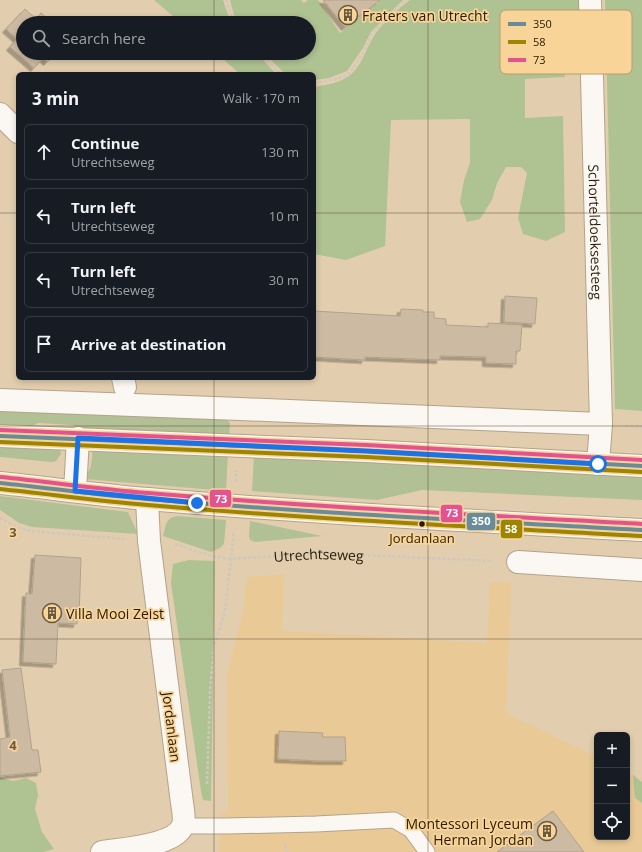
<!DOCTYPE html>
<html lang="en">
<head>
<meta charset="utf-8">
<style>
	body { margin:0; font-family:"Open Sans",sans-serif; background:#242831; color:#f1f3f6 }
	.controls { position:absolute; right:12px; bottom:12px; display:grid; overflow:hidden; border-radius:6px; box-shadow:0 2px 6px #0003 }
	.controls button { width:36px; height:36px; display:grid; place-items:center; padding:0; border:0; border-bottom:1px solid #363941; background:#171b24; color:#f1f3f6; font:20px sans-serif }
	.stop { position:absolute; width:12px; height:12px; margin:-9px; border:3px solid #1a73e8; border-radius:50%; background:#fff }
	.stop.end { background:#1a73e8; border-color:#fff; box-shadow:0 1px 4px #0008 }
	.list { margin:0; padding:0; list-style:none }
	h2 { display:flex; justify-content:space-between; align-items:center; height:52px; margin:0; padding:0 16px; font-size:17px }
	h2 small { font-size:13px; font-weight:400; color:#9ea1a6 }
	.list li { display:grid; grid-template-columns:26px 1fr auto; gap:12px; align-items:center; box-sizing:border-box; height:56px; margin:0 8px 8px; padding:0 8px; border:1px solid #363941; border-radius:6px }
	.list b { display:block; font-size:15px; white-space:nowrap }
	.list p { margin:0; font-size:13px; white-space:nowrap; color:#9ea1a6 }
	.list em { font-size:13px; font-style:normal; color:#9ea1a6 }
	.icon { flex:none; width:22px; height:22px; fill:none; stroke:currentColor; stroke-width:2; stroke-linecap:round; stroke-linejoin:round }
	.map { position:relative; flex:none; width:642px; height:852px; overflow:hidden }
	.search { position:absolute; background:#171b24; box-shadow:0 2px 6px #0003; left:16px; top:16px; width:300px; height:44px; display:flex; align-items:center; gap:10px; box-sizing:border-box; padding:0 14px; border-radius:22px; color:#9ea1a6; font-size:15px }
	.panel { position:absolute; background:#171b24; box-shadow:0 2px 6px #0003; left:16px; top:72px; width:300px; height:308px; border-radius:6px }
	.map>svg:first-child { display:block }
</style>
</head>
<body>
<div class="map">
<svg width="642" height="852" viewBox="0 0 642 852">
	<defs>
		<filter id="shadow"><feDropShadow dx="-3.5" dy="3.5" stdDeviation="0" flood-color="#0004"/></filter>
	</defs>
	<rect width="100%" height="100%" fill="#e2ceae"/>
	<!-- built -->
	<path fill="#e9ca96" d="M284,574l-2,57 205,12 3,-61h21l-5,131 91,44v80h30v-65l6,3 2,23 7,5v49h-423l2,-40 7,1 -1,-140 16,-59 4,-37z"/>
	<!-- green -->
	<path fill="#b2c095" d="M0,411l221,7 5,1 4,4 -1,15 -140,-4 -17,-9 -34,-2 -16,9h-22z
		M0,444l60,5 1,5 -5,7 -5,1 -51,-5z
		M93,447l135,6 -2,38 -141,-12 -1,-3c10,-7 7,-18 9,-29z
		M254,454l62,5 326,18v23l-220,-10 -45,10 -125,-9z
		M0,496l128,16 10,22 -106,-7 -13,-4 -19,-13z
		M177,516l49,4 -2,24 -4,4 -9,4 -48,-16c3,-10 2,-18 14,-20z
		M250,521l72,15 -67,6 -5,-2 -1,-3z"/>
	<!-- forest -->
	<path fill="#afc292" d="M154,0h69l8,23h-50z
		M230,0h71l3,3 4,-3h10l22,33 38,-30 -2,-3h27l-32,32 -8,16 -16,23 -18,7 -15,2v-6h-29l-21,-21h45v-30h-73z
		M410,0h171l1,54 -19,3 2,20 -40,2v39l38,-2 2,116 -19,9 -23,-7 -5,-16 9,-45 -6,-6h-15l-9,16 -5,17 -12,19 -13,3 -7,-20 4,-22 6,-17v-44l-79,1 -6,126 -39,14 -32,-6v-167c10,-2 21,-3 30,-8 19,-9 22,-35 35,-50 9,-11 20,-21 31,-29z
		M605,0h37v411l-27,-2z
		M216,53h41l19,21h-36z
		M189,560l26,1 -4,240 -8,-1 -2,-9 -30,-208 2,-19z
		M633,775l9,7v21l-7,-5z
		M0,778l13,3 13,-3 10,5 2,12 -3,14 7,23 12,17 -11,3h-43z"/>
	<!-- building -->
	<path fill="#cdbaa3" stroke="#b3a18a" filter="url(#shadow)" d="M323,0h57l-35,27z
		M25,9l11,10 5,-6 11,10h-29v30h32l-8,9 -4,-4 -9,10 -24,-21 7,-8 -11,-10z
		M505,296l32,2 -2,26 -31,-2z
		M401,309l22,1v2h11v6l12,1v6l42,2v-4l34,2 -2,26h-4v13l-30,-1v-6l-46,-1v4l-75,-3v3l-51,-3v-46l86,5z
		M35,555l46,3 -2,61h-2v5l-19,-1 -2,41 -33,-2 3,-69 6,1z
		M21,668l11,82h6l3,22 -41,4v-37l10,-2 -8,-67z
		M279,731l44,2 -1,4h23l1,24h-25l-43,-2z
		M553,811l31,41h-87z"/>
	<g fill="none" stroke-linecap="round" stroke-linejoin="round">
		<!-- service casing -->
		<g stroke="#b3a38a" stroke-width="17">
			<path id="service" d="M183,826h44l89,-2 78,-4 17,10 16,22"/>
		</g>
		<!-- minor casing -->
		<g stroke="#b3a38a" stroke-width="24">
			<g id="minor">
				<path id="s2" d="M590,0l11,424 -3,40"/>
				<path d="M0,114l18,18"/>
				<path d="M123,378l2,9"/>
				<path d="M0,400l240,9 361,15"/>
				<path d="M518,562l124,8"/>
				<path d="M102,852c19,-3 74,-6 81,-27 2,-6 0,-15 -1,-22l-33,-262 -2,-42"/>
			</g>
		</g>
		<!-- secondary casing -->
		<g stroke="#b3a38a" stroke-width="24">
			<path id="secondary" d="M0,436l366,15 276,15
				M0,483c49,5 99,12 148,16 164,14 329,22 494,31
				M75,491l3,-53"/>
		</g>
		<!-- path -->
		<g stroke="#cec8be" stroke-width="2.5" stroke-dasharray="3 2" stroke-linecap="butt">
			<path d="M226,0l8,23"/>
			<path d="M260,53l21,21"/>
			<path d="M314,83l22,-4 9,-3 5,-3 16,-25 5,-13 29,-31 6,-4"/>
			<path d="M625,426l17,1"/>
			<path d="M236,482v-11"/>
			<path d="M0,518l16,9 15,4 93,8"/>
			<path id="s1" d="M175,544l36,12 20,3 87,-6 175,8"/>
			<path d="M207,784l3,-94 4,-43 11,-36 9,-80"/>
			<path d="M285,845l2,7"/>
		</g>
		<!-- service -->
		<use href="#service" stroke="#fbf8f3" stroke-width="15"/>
		<!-- minor -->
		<use href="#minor" stroke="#fbf8f3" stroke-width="22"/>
		<!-- secondary -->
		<use href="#secondary" stroke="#fbf8f3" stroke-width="22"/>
		<!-- bus-1 casing -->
		<g stroke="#f8d498" stroke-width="7">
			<path id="bus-1" d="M0,436l366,15 276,15
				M0,483c49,5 99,12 148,16 164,14 329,22 494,31"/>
		</g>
		<!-- bus-2 casing -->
		<g stroke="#f8d498" stroke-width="7">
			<path id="bus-2" d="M0,442l366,15 276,15
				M0,489c49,5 98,12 148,16 164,14 329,22 494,31"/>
		</g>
		<!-- bus-3 casing -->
		<g stroke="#f8d498" stroke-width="7">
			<path id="bus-3" d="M0,430l366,15 276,15
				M1,477c49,5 98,12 147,16 165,14 329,22 494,31"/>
		</g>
		<!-- bus-1 -->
		<use href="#bus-1" stroke="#698c9b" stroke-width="4"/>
		<!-- bus-2 -->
		<use href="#bus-2" stroke="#9d8401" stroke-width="4"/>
		<!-- bus-3 -->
		<use href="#bus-3" stroke="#e55290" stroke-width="4"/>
	</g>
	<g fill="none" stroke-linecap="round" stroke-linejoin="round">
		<!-- route -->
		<path stroke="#1a73e8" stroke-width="5" d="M197,503l-122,-12 3,-53 288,13 232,13"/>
	</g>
	<!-- grid -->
	<path fill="none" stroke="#695a3f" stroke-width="1" stroke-opacity="0.55" d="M214,0v23M428,0v852M214,53v21M0,213h18M314,213h328M214,378v474M0,426h642M0,639h642"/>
	<!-- icons -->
	<defs>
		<g id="building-ring" transform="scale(1)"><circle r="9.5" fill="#f8d498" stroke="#695a3f" stroke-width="1.5"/><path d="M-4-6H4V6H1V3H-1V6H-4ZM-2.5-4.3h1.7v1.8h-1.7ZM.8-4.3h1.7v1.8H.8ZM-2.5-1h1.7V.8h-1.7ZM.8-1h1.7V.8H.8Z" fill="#695a3f"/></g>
	</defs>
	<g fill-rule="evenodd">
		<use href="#building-ring" x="348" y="15"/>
		<use href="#building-ring" x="52" y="613"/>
		<use href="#building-ring" x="547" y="831"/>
	</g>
	<!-- markers -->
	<circle fill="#281b03" stroke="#f8d498" stroke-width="1.5" cx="422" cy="524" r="3.5"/>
	<g text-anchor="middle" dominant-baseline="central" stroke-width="3.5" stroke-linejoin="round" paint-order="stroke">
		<!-- bus labels -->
		<g font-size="13" fill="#281b03" stroke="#f8d498">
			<text x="422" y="538">Jordanlaan</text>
		</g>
		<!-- poi labels -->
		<g font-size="14" fill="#281b03" stroke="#f8d498" text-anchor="start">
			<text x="362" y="15">Fraters van Utrecht</text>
			<text x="66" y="613">Villa Mooi Zeist</text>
			<text x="533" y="823" text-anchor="end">Montessori Lyceum<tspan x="533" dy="16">Herman Jordan</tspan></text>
		</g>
		<!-- street labels -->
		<g font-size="14" fill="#281b03" stroke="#f8d498">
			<text stroke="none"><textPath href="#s2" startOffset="232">Schorteldoeksesteeg</textPath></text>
			<text stroke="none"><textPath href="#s1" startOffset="146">Utrechtseweg</textPath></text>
			<text transform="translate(172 727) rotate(83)">Jordanlaan</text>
		</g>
	</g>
	<!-- legend -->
	<rect x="500" y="10" width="132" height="64" rx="6" fill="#f8d498" stroke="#ba9c6b" stroke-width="1"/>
	<rect x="508" y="22" width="18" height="4" fill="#698c9b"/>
	<rect x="508" y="40" width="18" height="4" fill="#9d8401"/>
	<rect x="508" y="58" width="18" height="4" fill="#e55290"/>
	<g font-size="11" fill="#281b03">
		<text x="533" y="28">350</text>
		<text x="533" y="46">58</text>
		<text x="533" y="64">73</text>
	</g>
	<g font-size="13" text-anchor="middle" font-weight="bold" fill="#695a3f" stroke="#f8d498" stroke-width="3.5" stroke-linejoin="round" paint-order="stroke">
		<text x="13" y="537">3</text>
		<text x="13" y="750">4</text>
	</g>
	<g stroke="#f8d498" stroke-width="1.5">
		<rect x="209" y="489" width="23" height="19" rx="4" fill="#e55290"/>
		<rect x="440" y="504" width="23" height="19" rx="4" fill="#e55290"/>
		<rect x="466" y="512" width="30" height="19" rx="4" fill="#698c9b"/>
		<rect x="500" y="519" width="23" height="20" rx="4" fill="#9d8401"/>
	</g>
	<g font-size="11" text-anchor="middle" font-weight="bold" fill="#fff">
		<text x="221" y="503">73</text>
		<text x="452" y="517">73</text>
		<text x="481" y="525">350</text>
		<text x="511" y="533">58</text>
	</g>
</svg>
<div class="controls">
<button>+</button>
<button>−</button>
<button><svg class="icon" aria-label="locate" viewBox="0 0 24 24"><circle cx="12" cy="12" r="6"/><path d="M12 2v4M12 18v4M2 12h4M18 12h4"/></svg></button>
</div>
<div class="stop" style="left:598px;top:464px"></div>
<div class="stop end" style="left:197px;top:503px"></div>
<div class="search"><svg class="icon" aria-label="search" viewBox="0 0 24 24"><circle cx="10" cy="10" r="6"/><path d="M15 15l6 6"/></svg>Search here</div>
<section class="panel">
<h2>3 min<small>Walk · 170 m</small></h2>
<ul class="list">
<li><svg class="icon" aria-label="ahead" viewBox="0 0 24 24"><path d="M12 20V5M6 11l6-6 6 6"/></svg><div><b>Continue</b><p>Utrechtseweg</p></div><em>130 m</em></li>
<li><svg class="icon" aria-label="left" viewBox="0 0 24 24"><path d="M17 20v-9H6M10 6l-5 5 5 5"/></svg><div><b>Turn left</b><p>Utrechtseweg</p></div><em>10 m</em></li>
<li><svg class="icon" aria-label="left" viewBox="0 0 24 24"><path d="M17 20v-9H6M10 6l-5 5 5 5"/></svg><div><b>Turn left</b><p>Utrechtseweg</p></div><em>30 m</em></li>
<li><svg class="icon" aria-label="arrive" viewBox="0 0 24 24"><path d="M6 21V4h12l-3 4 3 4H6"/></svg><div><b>Arrive at destination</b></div></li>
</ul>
</section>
</div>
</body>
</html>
